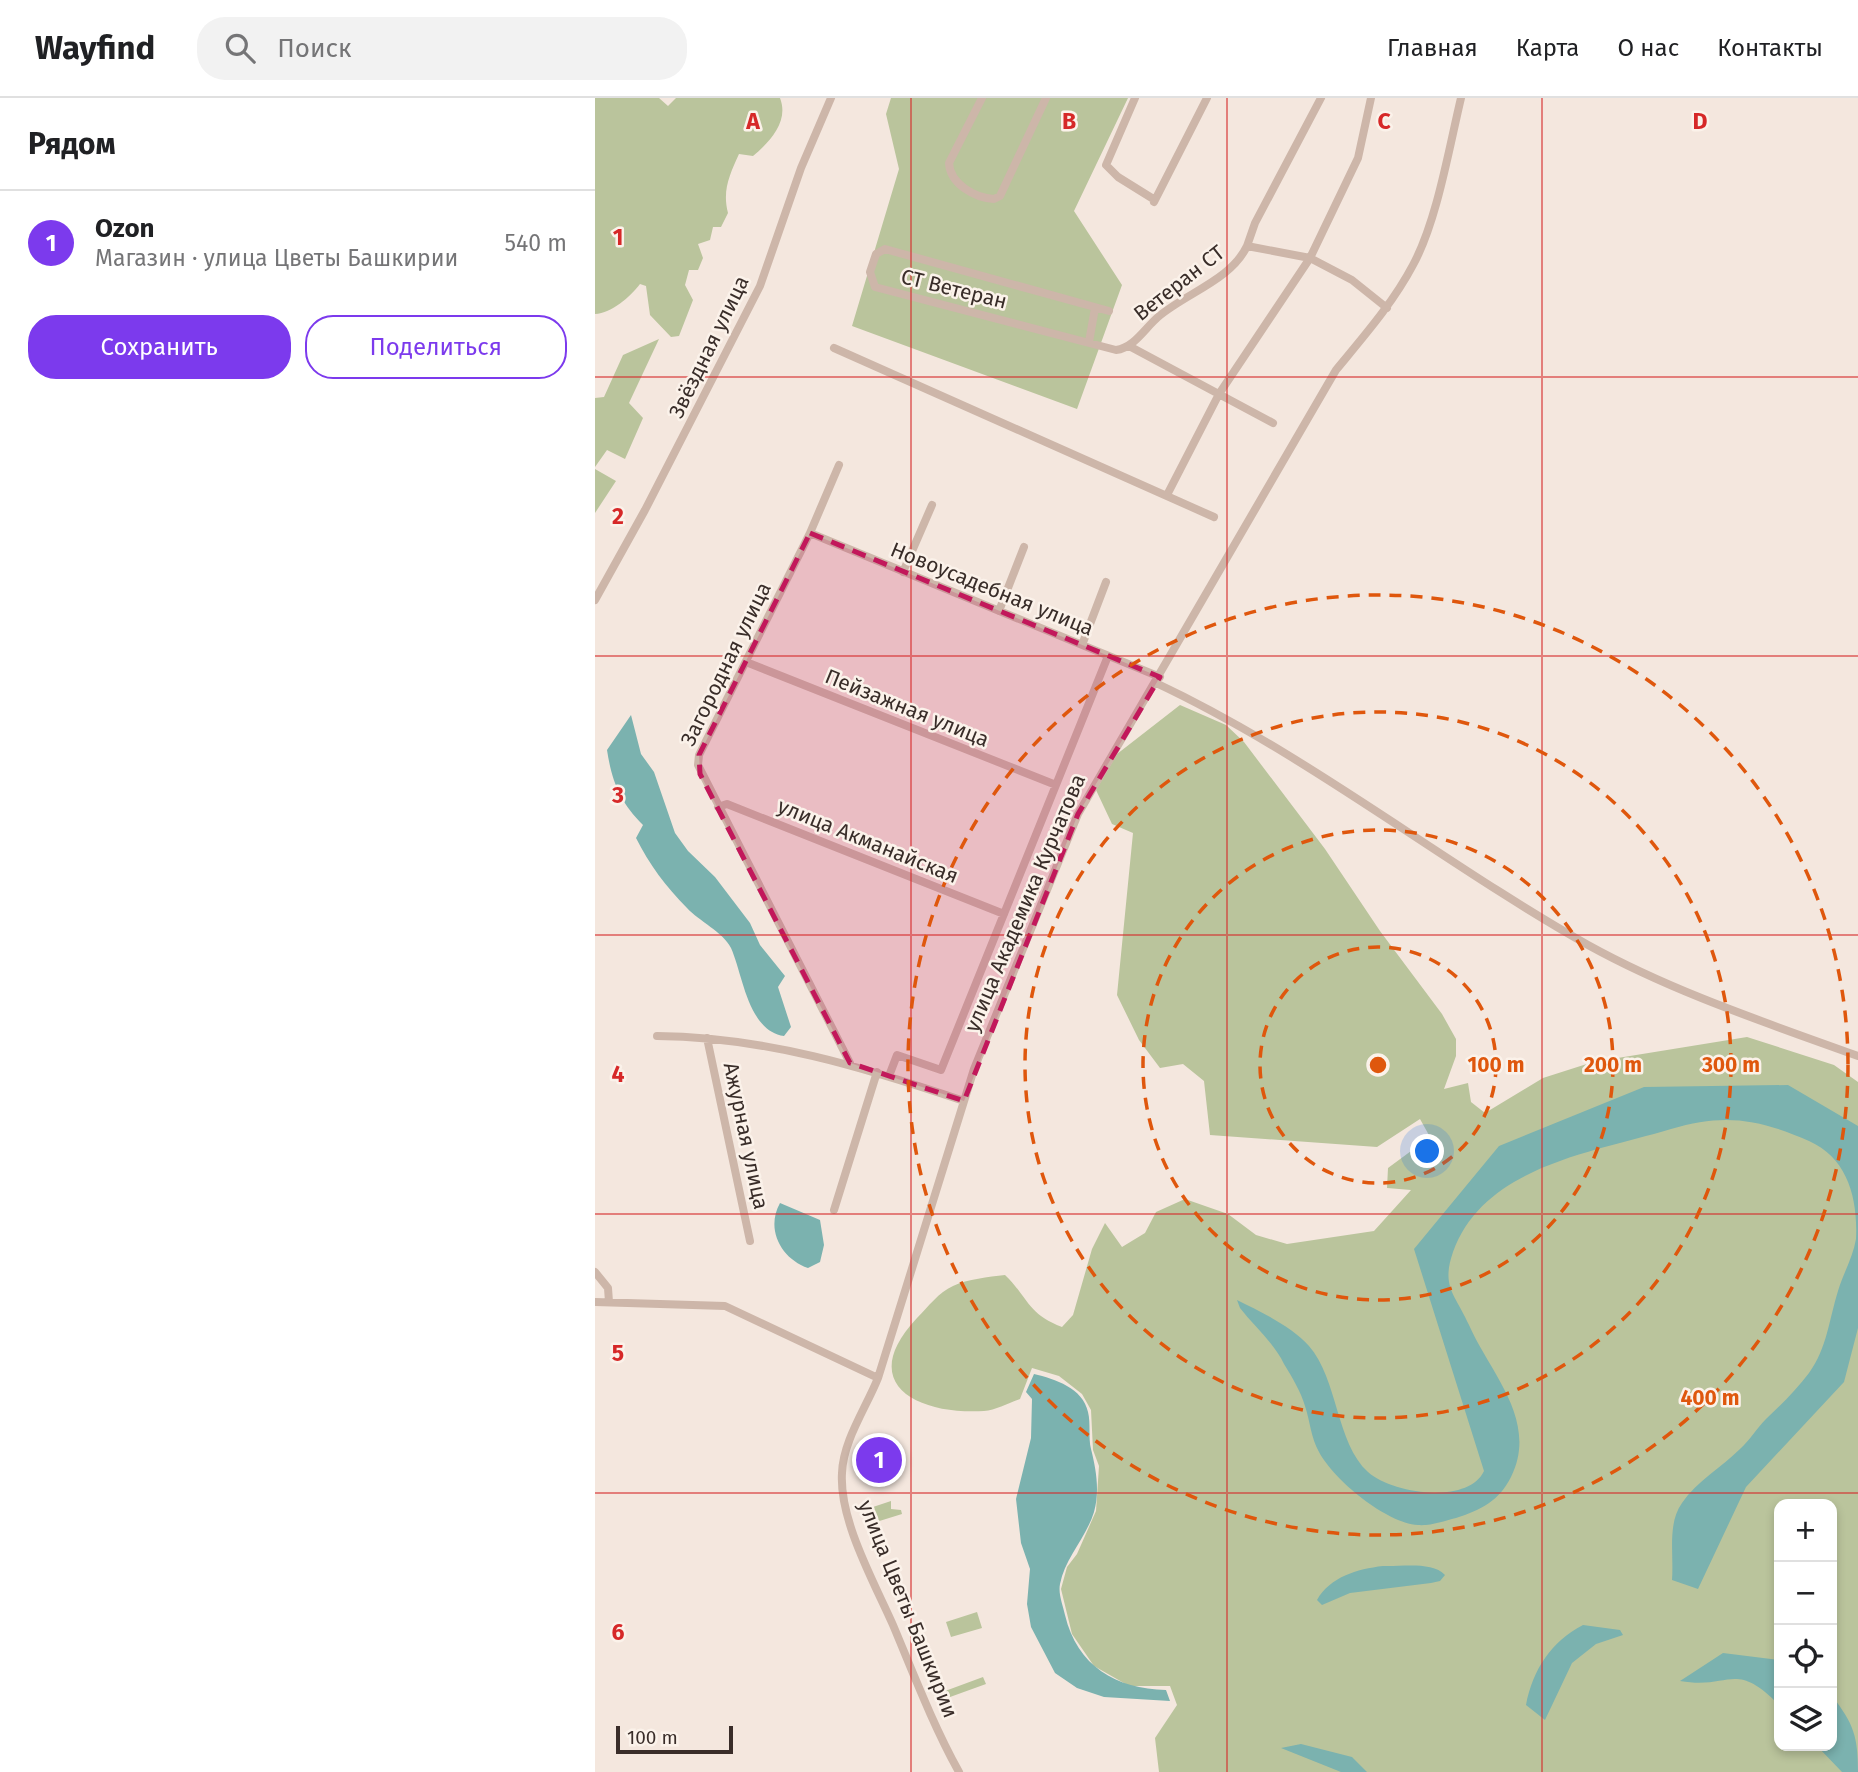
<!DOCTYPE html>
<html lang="ru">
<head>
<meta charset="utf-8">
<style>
	body { margin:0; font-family:"Fira Sans",sans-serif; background:#f2f2f2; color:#202124 }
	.controls { position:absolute; right:21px; bottom:21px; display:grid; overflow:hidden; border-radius:14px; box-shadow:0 4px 10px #0003 }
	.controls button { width:63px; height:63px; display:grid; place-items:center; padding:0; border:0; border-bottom:2px solid #e0e0e0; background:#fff; color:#202124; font:35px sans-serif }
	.scale { position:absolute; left:21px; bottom:18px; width:117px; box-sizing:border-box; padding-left:7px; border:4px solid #392d29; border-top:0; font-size:19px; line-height:24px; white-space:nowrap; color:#392d29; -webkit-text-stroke:5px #fbf2ea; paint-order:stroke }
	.you { position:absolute; left:833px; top:1054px; width:24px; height:24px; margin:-18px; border:5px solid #fff; border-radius:50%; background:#1a73e8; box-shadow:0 0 0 10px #1a73e833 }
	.badge { display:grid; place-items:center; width:46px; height:46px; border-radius:50%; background:#7c3aed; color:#fff; font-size:23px; font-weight:700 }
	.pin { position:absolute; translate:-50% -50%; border:4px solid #fff; box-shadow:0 2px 7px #0006 }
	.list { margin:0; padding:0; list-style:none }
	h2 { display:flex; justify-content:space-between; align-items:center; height:91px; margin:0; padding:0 28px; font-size:30px }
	h2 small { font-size:23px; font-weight:400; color:#757577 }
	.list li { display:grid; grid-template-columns:46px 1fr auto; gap:21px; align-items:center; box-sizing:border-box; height:105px; padding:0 28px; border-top:2px solid #e0e0e0 }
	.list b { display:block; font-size:26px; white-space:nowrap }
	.list p { margin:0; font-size:23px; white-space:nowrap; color:#757577 }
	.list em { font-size:23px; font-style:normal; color:#757577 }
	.actions { display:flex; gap:14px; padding:21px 28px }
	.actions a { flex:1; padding:16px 0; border:2px solid #7c3aed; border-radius:28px; text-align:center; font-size:24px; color:#7c3aed }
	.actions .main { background:#7c3aed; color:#fff }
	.icon { flex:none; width:38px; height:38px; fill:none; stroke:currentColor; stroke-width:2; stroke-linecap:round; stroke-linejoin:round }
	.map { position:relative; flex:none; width:1263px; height:1674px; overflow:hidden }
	header { display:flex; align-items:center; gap:42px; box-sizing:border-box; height:98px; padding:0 35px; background:#fff; border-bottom:2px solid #e0e0e0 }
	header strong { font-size:33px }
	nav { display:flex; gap:38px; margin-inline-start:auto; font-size:24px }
	.search { width:490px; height:63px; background:#f2f2f2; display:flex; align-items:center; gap:18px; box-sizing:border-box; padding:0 24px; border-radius:28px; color:#757577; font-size:26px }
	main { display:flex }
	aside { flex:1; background:#fff }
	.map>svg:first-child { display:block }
</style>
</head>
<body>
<header>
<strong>Wayfind</strong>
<div class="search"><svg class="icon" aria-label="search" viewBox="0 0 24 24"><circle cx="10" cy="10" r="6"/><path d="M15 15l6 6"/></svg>Поиск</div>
<nav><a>Главная</a><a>Карта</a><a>О нас</a><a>Контакты</a></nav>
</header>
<main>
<aside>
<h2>Рядом<small></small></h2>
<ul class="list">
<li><span class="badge">1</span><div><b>Ozon</b><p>Магазин · улица Цветы Башкирии</p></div><em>540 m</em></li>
</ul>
<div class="actions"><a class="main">Сохранить</a><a>Поделиться</a></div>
</aside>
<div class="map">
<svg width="1263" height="1674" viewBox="0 0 1263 1674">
	<rect width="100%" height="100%" fill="#f4e7de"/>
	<!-- green -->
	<path fill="#bac49c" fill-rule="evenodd" d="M0,0h64l9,8 8,-8h104c9,23 -9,43 -27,58l-14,-2c-9,20 -17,36 -11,59l-7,14h-8l-3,13 -12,4 5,14 -5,12h-9l-4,15 8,15 -14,36 -8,1 -21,-22 -4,-29 -6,-2c-10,13 -28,29 -45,30z
		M296,0h237l-54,113 48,74 -45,124 -225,-83 47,-157 -13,-55z
		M64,241l-30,64 14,15 -18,41 -18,-9 -12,17v-69l9,-1 19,-42z
		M0,371l21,12 -21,32z
		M585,607l46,20 18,17 81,107 55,82 62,83 14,25v17l-12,33 24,-6 3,19 14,11 58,-35 50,-16 154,-25 87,28 24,17v690h-699l-4,-34 22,-33 -7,-19h-41l-35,-20 -22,-32 -11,-45 6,-22 10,-13 19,-43 3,-45 -6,-16 -2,-40 -9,-16 -23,-18 -27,-8 -12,31c-11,4 -24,11 -36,12 -66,4 -129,-27 -67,-93 11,-11 22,-26 36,-32 15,-7 35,-9 52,-11 23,22 22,39 57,52l11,-12 19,-66 13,-26 17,24 23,-14 11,-21 29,-13 43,15 28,21 31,9 87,-13 37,-41 -24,-2 1,-20 42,-31 -10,-18 -43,28 -167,-12 -6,-54 -21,-17 -23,4 -21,-28 -22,-45 16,-162 -21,-9 -16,-34 21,-36zM1184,1406h53v242h-53z
		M296,1403v8l10,1 1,4 -29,9 -6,-14z
		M382,1514l5,16 -31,9 -5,-15z
		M388,1579l3,7 -47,17 -2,-7z"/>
	<!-- water -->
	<path fill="#7bb2af" d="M36,617l10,39 13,18 21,61 13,18 27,26 35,46 10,22 25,31 -7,11 13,40 -7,9c-36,-5 -41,-61 -53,-88 -8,-16 -32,-27 -44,-40 -21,-21 -38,-44 -51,-70l7,-13c-23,-23 -31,-43 -36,-75z
		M1193,987l70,41v202l-14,54 -98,105 -48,102 -26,-9c2,-26 -5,-56 10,-77 15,-22 40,-36 58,-54 10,-9 17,-21 26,-30 15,-14 31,-30 43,-46 18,-25 20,-53 29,-82 5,-17 15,-34 18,-52 2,-42 -9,-81 -47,-98 -50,-22 -85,-28 -138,-12 -75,23 -187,36 -218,123 -12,35 2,42 16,73 21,48 70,95 42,152 -12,24 -30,33 -55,41 -12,3 -25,8 -38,7 -32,-2 -84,-45 -99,-73 -8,-14 -9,-31 -14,-46 -4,-14 -13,-29 -21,-42 -10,-21 -30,-38 -44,-56l-3,-8c24,12 54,26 72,46 29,33 27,97 59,126 24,22 100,33 116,-1l-70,-222 85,-103 145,-59z
		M185,1105l40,17 4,25 -4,17 -12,6c-26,-9 -43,-38 -28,-65z
		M439,1276c21,5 49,14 54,38 3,12 0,25 3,37 5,20 9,42 3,63 -8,26 -29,46 -34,72 -2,10 3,21 5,31 12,51 51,74 101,75l4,11 -66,-4 -27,-9 -22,-15 -24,-46 -4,-23 3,-35 -9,-26 -5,-44 15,-61 1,-39 -6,-7z
		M788,1468c17,1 49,-5 62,9l-5,6 -9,2 -81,10 -28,12 -5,-5c13,-23 40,-31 66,-34z
		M988,1527l37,5 3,5 -27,9 -24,19 -27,57 -19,-15c7,-36 25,-63 57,-80z
		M1128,1555l56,7v45c-45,-46 -48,-15 -99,-24z
		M1237,1598c22,28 26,41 26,76h-16l-25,-26h15z
		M706,1646l51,13 15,15h-26l-60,-24z"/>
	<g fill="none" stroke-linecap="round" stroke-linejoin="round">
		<!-- street -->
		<path stroke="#cdb6a9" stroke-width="8" d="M387,0l-33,65c1,21 26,35 45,36l6,-3 46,-98
			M540,0l-29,67 12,12 37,23
			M726,0l-66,125 -8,23 63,12 42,22 35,28
			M559,104l53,-104
			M514,213l-224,-62 -9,5 -6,18 5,15 241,63c18,-2 29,-22 42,-33 28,-24 73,-37 89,-71
			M494,244l6,-34
			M534,248l144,77
			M239,250l380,169
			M244,367l-29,68 -111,222 -1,10 152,298
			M572,397l52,-101 91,-136 48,-100 13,-60
			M215,435l350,144
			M308,474l29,-67
			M0,502l50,-90 115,-224 41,-118 30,-70
			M404,513l25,-64
			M487,547l24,-63
			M151,564l310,123
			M561,585c153,72 285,179 432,262 85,47 179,78 270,111
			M123,709l9,-3 277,110
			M62,938c108,1 206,31 307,65
			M112,940l43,203
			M294,978l8,-21 44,15 167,-414
			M239,1112l43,-138
			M0,1174l13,16 1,14
			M0,1204l130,4 153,72 96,-309 104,-255 258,-444c28,-34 57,-67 77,-105 24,-44 36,-117 48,-167
			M283,1280c-12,30 -35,63 -36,95 -3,47 32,109 51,152 21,50 40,100 66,147"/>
	</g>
	<!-- marked area -->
	<path fill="#c2185b" fill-opacity="0.2" stroke="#c2185b" stroke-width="5" stroke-dasharray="14 9" stroke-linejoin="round" d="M215,435l350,144 -82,137 -114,287 -114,-38 -150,-289 -1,-19z"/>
	<!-- grid -->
	<path fill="none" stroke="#d62828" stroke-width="2" stroke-opacity="0.55" d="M316,0v1674M632,0v1674M947,0v1674M0,279h1263M0,558h1263M0,837h1263M0,1116h1263M0,1395h1263"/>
	<!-- distance rings -->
	<g fill="none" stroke="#df570d" stroke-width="3.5" stroke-dasharray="12 9">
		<circle cx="783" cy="967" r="118"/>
		<circle cx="783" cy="967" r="235"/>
		<circle cx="783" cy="967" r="353"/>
		<circle cx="783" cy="967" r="470"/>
	</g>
	<g text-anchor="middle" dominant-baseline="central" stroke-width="5" stroke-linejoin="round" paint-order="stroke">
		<!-- street labels -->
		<g font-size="21" fill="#392d29" stroke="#fbf2ea">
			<text transform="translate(584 185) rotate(-38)">Ветеран СТ</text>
			<text transform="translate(359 191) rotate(14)">СТ Ветеран</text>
			<text transform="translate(114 249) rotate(-64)">Звёздная улица</text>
			<text transform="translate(397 491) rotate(22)">Новоусадебная улица</text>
			<text transform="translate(131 566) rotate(-64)">Загородная улица</text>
			<text transform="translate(312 610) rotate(22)">Пейзажная улица</text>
			<text transform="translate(273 743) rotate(22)">улица Акманайская</text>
			<text transform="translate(430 805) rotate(-67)">улица Академика Курчатова</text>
			<text transform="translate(151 1038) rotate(78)">Ажурная улица</text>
			<text transform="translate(313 1511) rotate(68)">улица Цветы Башкирии</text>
		</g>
	</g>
	<g font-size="23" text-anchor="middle" font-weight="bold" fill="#d62828" stroke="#fbf2ea" stroke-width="5" stroke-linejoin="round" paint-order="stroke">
		<text x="158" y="31">A</text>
		<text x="474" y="31">B</text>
		<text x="789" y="31">C</text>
		<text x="1105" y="31">D</text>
		<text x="23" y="147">1</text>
		<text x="23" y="426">2</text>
		<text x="23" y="705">3</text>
		<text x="23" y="984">4</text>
		<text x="23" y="1263">5</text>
		<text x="23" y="1542">6</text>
	</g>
	<circle cx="783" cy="967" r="10" fill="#df570d" stroke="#fbf2ea" stroke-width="3.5"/>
	<g font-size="21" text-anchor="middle" font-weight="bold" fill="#df570d" stroke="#fbf2ea" stroke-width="5" stroke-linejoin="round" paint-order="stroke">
		<text x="901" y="974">100 m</text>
		<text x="1018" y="974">200 m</text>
		<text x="1136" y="974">300 m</text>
		<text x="1115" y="1307">400 m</text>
	</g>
</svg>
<div class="controls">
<button>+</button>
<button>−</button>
<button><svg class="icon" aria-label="locate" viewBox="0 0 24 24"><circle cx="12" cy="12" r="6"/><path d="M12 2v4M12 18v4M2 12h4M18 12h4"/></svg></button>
<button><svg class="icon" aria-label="layers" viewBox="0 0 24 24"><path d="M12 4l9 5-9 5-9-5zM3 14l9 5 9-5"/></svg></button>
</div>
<div class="scale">100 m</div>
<div class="you"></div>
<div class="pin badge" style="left:284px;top:1362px">1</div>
</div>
</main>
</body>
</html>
